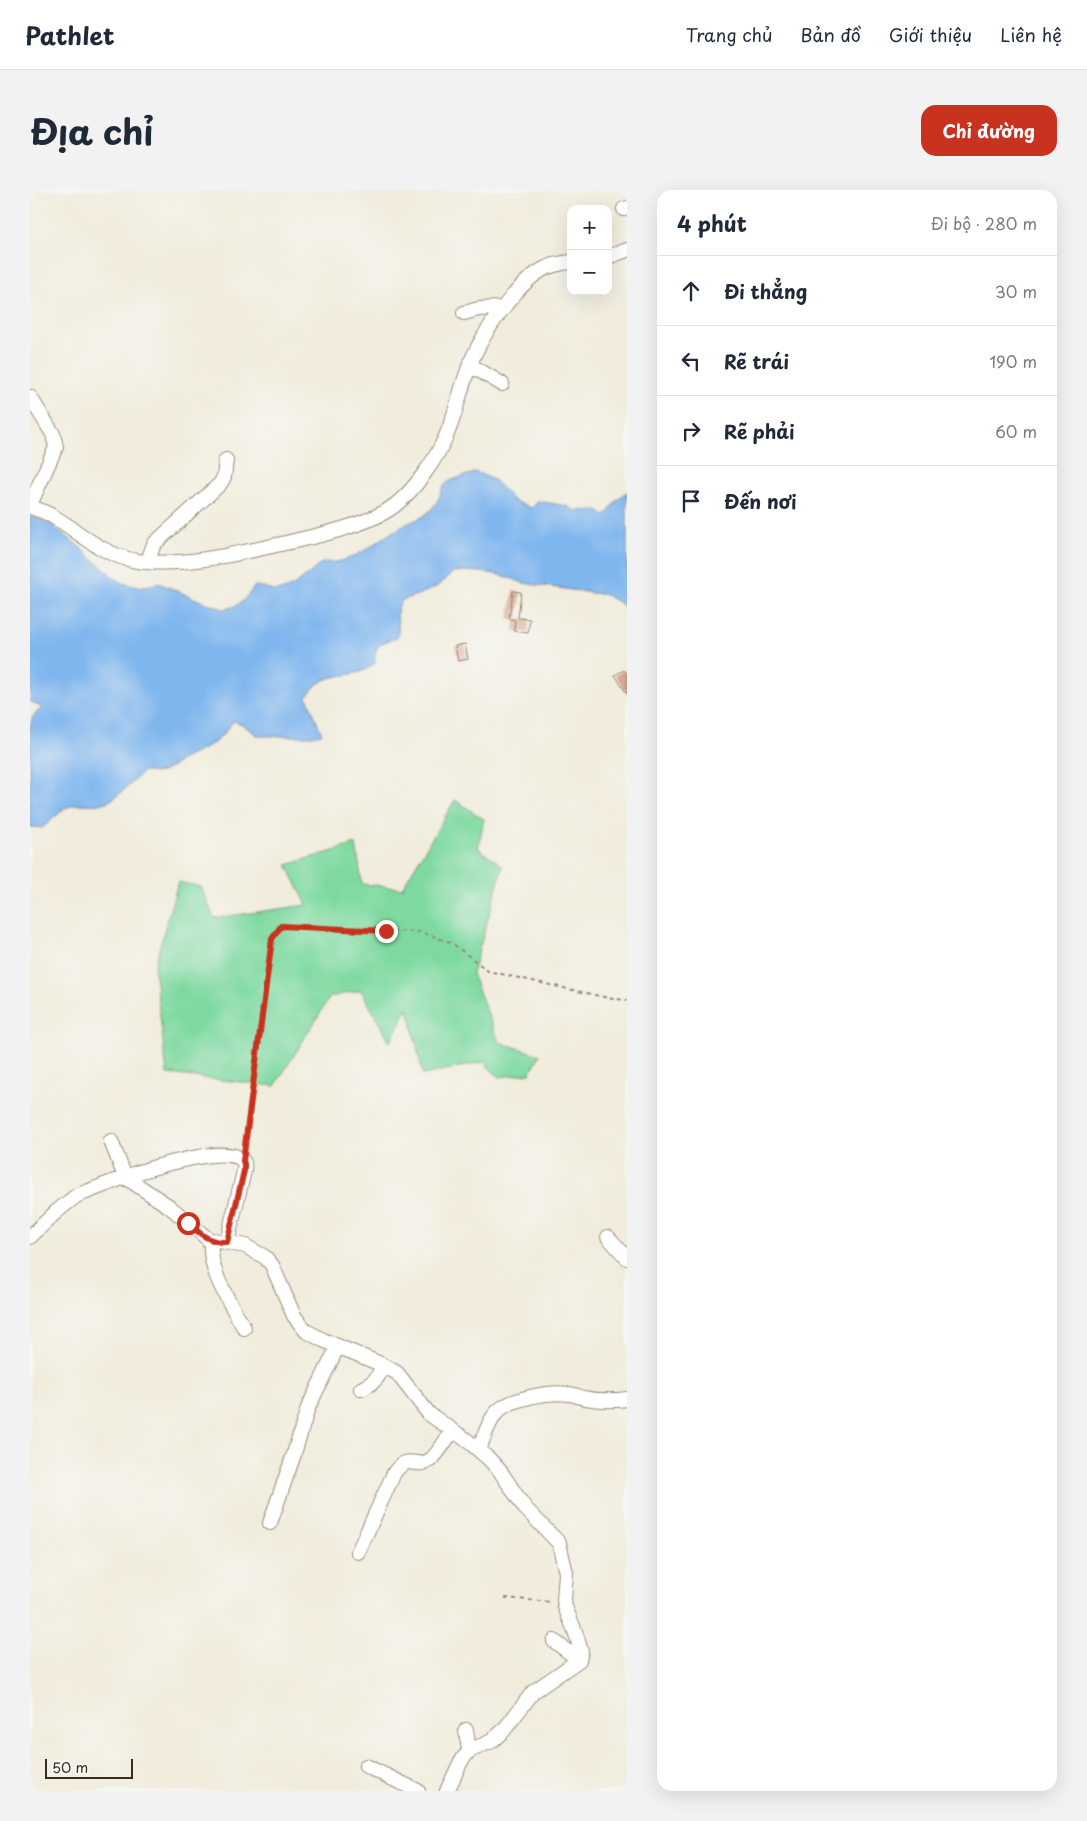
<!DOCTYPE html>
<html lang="vi">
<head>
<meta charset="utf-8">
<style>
	body { margin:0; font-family:"Playpen Sans",sans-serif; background:#f2f2f3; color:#1f2937 }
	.controls { position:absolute; right:15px; top:15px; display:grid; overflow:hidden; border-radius:10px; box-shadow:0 5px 20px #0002 }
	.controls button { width:45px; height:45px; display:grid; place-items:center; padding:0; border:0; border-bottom:1px solid #e0e1e3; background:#fff; color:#1f2937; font:25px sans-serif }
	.scale { position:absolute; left:15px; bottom:12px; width:88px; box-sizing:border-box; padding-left:5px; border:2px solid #3b2a1e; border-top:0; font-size:14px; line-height:18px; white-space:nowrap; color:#3b2a1e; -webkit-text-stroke:4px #f6f6f2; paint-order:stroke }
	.stop { position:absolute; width:15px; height:15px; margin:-11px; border:4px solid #c8321e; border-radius:50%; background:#fff }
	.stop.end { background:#c8321e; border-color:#fff; box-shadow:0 1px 5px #0008 }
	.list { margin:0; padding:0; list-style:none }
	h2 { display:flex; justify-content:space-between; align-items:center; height:65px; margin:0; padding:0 20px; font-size:21px }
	h2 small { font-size:16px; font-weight:400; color:#747a83 }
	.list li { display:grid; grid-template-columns:32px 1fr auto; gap:15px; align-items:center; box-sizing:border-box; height:70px; padding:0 20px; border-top:1px solid #e0e1e3 }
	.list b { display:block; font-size:19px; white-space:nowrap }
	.list em { font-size:16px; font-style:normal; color:#747a83 }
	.icon { flex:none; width:28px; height:28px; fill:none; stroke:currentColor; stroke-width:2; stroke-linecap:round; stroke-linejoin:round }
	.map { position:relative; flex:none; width:597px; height:1601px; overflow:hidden; border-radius:15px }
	header { display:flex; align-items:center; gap:30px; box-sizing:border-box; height:70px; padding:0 25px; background:#fff; border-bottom:1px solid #e0e1e3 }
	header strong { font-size:24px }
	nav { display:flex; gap:28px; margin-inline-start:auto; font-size:18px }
	.intro { display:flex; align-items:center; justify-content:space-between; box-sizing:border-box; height:120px; padding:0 30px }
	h1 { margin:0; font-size:35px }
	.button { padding:12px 22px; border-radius:15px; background:#c8321e; color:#fff; font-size:18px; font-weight:700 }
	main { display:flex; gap:30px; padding:0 30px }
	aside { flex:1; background:#fff; border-radius:15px; box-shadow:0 5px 20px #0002 }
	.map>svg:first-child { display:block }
</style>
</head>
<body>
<header>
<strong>Pathlet</strong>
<nav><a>Trang chủ</a><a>Bản đồ</a><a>Giới thiệu</a><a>Liên hệ</a></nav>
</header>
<div class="intro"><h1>Địa chỉ</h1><a class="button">Chỉ đường</a></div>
<main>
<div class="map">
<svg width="597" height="1601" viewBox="0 0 597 1601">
	<rect width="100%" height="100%" fill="#f6f6f2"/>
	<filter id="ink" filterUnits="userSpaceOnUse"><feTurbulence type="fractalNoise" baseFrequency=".02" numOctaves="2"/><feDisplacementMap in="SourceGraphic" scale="10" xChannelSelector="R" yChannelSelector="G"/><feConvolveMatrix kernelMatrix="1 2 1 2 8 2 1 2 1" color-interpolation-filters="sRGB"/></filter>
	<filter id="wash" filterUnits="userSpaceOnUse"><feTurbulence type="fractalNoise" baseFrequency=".0096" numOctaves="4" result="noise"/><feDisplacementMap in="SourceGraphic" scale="20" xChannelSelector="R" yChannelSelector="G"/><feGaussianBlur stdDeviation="1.12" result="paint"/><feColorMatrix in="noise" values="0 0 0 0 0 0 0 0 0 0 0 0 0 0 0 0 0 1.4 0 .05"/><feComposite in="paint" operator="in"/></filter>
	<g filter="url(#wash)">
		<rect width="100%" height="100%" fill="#f1ecdb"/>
		<!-- green -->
		<path fill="#7ed9a0" stroke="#5c825f" d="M425,610l29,19 -6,29 25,18 -31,108 27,68 41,13 -10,18 -31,4 -16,-15 -60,13 -15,-67 -18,34 -29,-52 -31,7 -55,89 -108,-12 -13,-107 24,-85 23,5 13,31 93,-13 -20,-40 69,-21 6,40 40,4z"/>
		<!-- water -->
		<path fill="#7fb6ee" stroke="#5d7086" d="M446,282l18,8 20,21 18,7 6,-7 29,5 9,5 21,-1 8,6c10,-11 9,-16 22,-24v120l-4,-7 -17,-10 -83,-12c-21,-10 -47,-13 -70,-11 -16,19 -30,20 -52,29 -8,14 0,22 -4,37 -15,4 -24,7 -22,25 -20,20 -51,3 -68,34l15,37 -11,2h-53l-16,-12 -9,-3c-13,21 -23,25 -44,35 -20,10 -22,21 -46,15 -8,9 -27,29 -39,32 -9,3 -24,0 -31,2 -12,4 -21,16 -31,23l-12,-1v-102l3,-9 9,-8 -12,-7v-184l13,3 9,5 23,18 37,33 8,6 9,3 11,2 19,-4 37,16 27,10 10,-2 9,-5 13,-16c9,0 13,4 19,5 20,1 34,-18 49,-29 29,4 54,-22 78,-35 7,-5 18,-7 24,-12 5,-4 10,-10 13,-15 3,-5 3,-13 9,-17 7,-5 20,-7 29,-11z"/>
		<g id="blocks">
			<!-- building -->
			<path fill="#d59c81" d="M483,401l8,1 -3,26 12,1 -2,14 -14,-2 1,-11 -6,-1z
				M435,454l3,15 -10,2 -3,-15z
				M594,480l3,5v19l-12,-19z"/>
		</g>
	</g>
	<g filter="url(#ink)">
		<use href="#blocks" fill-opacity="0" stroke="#968b7c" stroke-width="1"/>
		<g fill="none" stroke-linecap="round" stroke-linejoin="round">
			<!-- minor casing -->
			<g stroke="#968b7c" stroke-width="16">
				<path id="minor" d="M594,19l3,-1
					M578,67l19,-7
					M434,123l15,-4 25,-1
					M440,175l32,19
					M0,207l23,37 3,13 -26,58
					M0,317c39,10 62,47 107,54 41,6 95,-6 135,-15 35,-8 94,-19 122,-40 21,-16 43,-48 53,-72 11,-26 15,-54 27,-79 12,-26 43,-71 68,-85 9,-5 18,-7 29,-8
					M123,373l-3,-8 4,-11 66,-60 4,-7 2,-17
					M81,951l14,36c16,-6 111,-37 119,-14 1,2 0,6 0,8l-17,71
					M0,1047l26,-25 20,-16 49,-19 45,30 38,32 37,7 20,11 7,8 22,51 12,15 17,9 60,25 14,8 32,41 39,27 21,18 11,12 25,37 34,35 7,30 -2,27 1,7 10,24 6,20 -2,9 -46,32 -29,38 -12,11 -23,10 -8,10 -14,30
					M578,1047l19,21
					M181,1050c-3,32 18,60 33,88
					M331,1199c12,-5 19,-12 22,-24
					M449,1259c5,-12 10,-29 19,-38 14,-13 53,-20 71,-17 5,0 10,3 15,4 15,3 28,3 43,1
					M240,1333l23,-66 15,-49 30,-62
					M328,1362l36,-79c15,-21 21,-3 36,-13 7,-4 17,-22 22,-29
					M524,1451l25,19
					M436,1540l3,21
					M336,1576l52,25"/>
			</g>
			<!-- path -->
			<path stroke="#968b7c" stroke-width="2" stroke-dasharray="4 4" stroke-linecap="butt" d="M215,956l27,-207 9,-13 140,6 31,11 36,28 125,28 14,1
				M475,1408l47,4"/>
			<!-- minor -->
			<use href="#minor" stroke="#fff" stroke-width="14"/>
		</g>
	</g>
	<g fill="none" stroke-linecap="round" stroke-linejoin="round" filter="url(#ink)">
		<!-- route -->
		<path stroke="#c8321e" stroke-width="6" d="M158,1033c12,11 22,20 39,19l17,-71v-7l-1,-3 29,-222 9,-13 105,5"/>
	</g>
</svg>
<div class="controls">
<button>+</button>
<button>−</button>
</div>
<div class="scale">50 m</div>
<div class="stop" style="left:158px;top:1033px"></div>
<div class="stop end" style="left:356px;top:741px"></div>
</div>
<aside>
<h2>4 phút<small>Đi bộ · 280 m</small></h2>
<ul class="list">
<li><svg class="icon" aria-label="ahead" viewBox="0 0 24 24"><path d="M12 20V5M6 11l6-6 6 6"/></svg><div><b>Đi thẳng</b></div><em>30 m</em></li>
<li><svg class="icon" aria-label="left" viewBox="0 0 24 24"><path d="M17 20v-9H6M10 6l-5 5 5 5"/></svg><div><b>Rẽ trái</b></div><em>190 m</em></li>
<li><svg class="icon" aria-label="right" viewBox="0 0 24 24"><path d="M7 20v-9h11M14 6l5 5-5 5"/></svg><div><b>Rẽ phải</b></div><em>60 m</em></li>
<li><svg class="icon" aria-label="arrive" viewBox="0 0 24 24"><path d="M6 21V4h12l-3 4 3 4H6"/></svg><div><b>Đến nơi</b></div></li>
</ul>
</aside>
</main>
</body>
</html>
